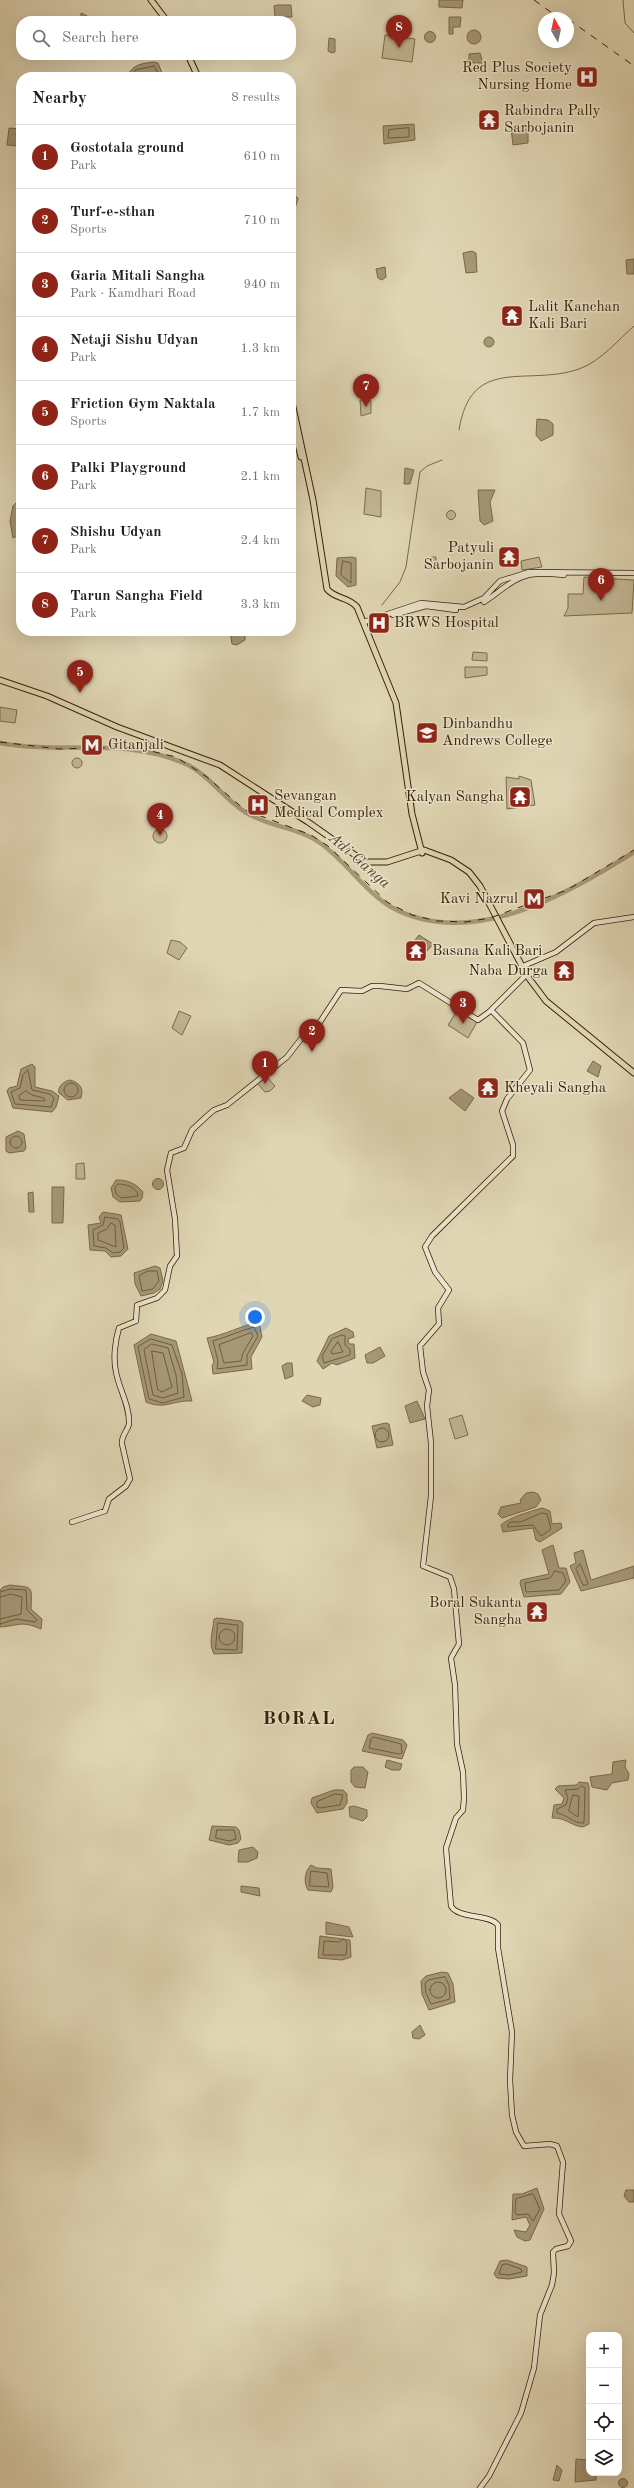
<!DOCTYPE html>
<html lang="en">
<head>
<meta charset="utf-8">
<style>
	body { margin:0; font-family:"Old Standard TT",serif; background:#f2f2f2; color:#202124 }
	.controls { position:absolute; right:12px; bottom:12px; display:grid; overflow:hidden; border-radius:8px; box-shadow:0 4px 16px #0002 }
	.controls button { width:36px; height:36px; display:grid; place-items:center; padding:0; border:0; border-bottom:1px solid #e0e0e0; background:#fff; color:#202124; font:20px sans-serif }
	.compass { position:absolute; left:538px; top:12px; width:36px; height:36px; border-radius:50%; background:#fff; box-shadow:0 4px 16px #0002; rotate:351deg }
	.you { position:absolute; left:255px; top:1317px; width:14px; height:14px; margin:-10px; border:3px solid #fff; border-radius:50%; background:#1a73e8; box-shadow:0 0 0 6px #1a73e833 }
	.badge { display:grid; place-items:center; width:26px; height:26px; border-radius:50%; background:#8f2418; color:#fff; font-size:13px; font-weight:700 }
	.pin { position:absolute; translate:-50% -33px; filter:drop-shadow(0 1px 2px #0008) }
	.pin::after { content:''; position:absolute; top:21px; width:14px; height:12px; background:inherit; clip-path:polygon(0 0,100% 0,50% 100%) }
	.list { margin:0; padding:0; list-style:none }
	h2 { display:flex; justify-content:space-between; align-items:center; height:52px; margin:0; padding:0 16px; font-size:17px }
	h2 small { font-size:13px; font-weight:400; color:#757577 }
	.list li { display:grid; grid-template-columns:26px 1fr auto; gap:12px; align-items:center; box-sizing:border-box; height:64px; padding:0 16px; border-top:1px solid #e0e0e0 }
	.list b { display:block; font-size:15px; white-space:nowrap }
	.list p { margin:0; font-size:13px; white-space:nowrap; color:#757577 }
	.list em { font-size:13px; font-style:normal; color:#757577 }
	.icon { flex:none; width:22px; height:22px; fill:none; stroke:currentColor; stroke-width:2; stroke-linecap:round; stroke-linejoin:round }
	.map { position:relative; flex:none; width:634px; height:2488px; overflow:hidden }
	.search { position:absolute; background:#fff; box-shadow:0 4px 16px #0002; left:16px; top:16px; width:280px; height:44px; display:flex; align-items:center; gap:10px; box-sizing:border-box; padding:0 14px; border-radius:16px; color:#757577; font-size:15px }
	.panel { position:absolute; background:#fff; box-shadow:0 4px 16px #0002; left:16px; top:72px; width:280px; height:564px; border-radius:16px }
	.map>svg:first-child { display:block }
</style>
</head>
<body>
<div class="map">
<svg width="634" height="2488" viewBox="0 0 634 2488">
	<rect width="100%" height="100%" fill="#e0d6b4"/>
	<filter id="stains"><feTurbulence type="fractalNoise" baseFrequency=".005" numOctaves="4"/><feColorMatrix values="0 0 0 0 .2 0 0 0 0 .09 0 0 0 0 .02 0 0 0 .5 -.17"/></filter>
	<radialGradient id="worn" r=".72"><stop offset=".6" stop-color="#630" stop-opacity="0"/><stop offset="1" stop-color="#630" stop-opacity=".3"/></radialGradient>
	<!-- green -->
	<path fill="#c3b795" stroke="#7c6b4a" d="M385,35l30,4 -3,23 -30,-4z
		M360,400l11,1v12l-10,3z
		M366,488l15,3v26l-17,-3z
		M446.5 515a4.5 4.5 0 1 1 9 0a4.5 4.5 0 1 1-9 0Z
		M430,557h6v12h-7z
		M539,557l3,10 -20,3 -1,-9z
		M584,577l50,3 -2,33 -68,3 4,-8v-14h15z
		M473,652l14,1v8l-15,-1z
		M465,667h22v8l-22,3z
		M0,707l17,3 -2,13 -15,-2z
		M72 763a5 5 0 1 1 10 0a5 5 0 1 1-10 0Z
		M519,776l12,4 4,25 -28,4 -1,-32 13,2z
		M153 836a7 7 0 1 1 14 0a7 7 0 1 1-14 0Z
		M171,940l9,2 7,6 -8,12 -12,-7z
		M179,1011l12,5 -9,19 -10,-7z
		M457,1011l20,11 -9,16 -20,-13z
		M265,1075l10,11 -5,5 -5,1 -9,-10z
		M84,1163l1,16h-9v-15z
		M462,1415l6,20 -13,4 -6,-20z"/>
	<!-- water -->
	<path fill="#a69877" stroke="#796847" d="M439,0h24l-1,8 -23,-1z
		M277,5h14l1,12h-17l-1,-11z
		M81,13l16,8 -16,-1z
		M449,17h12l-1,10h-7v7h-4z
		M467 37a7 7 0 1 1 14 0a7 7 0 1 1-14 0Z
		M424.5 37a5.5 5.5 0 1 1 11 0a5.5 5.5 0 1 1-11 0Z
		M329,38l6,1v13l-3,1 -4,-2z
		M480,53l3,10h-17v-3h3v-6z
		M154,62l4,1 4,10h4l2,4h-40c2,-12 15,-14 26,-15z
		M414,124l1,16 -31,4 -1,-18z
		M528,124v19l-15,2 -2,-17z
		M9,128l12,1 -2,17 -12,-1z
		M291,196l6,1 1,2 -5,15 -2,-1z
		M472,251l4,2 1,19 -11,1 -3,-20z
		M634,259v15h-7l-1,-14z
		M385,267l1,10 -4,3 -4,-2 -2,-9z
		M484 342a5 5 0 1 1 10 0a5 5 0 1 1-10 0Z
		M537,419l11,1 5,4v11l-12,6 -5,-6z
		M405,468l9,2 -4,14h-6z
		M478,490h17l-5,12 3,19 -9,4 -4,-4z
		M16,503h5v31l-8,4 -3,-17 3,-15z
		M352,557l4,1v27l-8,2 -12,-11 1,-18z
		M230,631h15v9l-8,5 -5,-1z
		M419,935l14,9 -6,7 -12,-11z
		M593,1061l8,5 -3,11 -11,-6z
		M32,1064l3,3v20l17,4 7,5 -3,11 -4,5 -39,-4 -6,-17 2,-3 8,-2 4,-17z
		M70,1080c10,3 14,8 11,18l-13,2 -9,-7c-2,-6 5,-12 11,-13z
		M461,1089l13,9 -9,13 -16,-13z
		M18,1131l6,3 2,14 -2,3 -15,2 -3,-2v-14z
		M152.5 1184a5.5 5.5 0 1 1 11 0a5.5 5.5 0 1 1-11 0Z
		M116,1180c12,0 19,3 27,12l-1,6 -2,3 -20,1 -7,-5 -2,-9z
		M52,1187h12l-1,36h-11z
		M33,1192l1,20h-5l-1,-19z
		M103,1212l18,3 7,34 -7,7 -10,1 -6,-6 -15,-1 -2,-25 13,-2 -2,-6z
		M155,1266l5,2 3,13 -3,8 -6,4 -13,3 -6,-12 -1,-11z
		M259,1322l3,15 -11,20 1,12 -39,5 -1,-8 2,-4 -7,-24c18,-3 33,-12 52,-16z
		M346,1328l7,4 1,5 -6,2 1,5h5l1,14 -18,7 -5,-2 -9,6 -6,-8 12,-25z
		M151,1334l25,7 16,60c-19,-1 -27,9 -46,1l-12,-57z
		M380,1347l5,9 -12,7h-6l-2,-8z
		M287,1363h5l1,13 -8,3 -3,-13z
		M307,1395l14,3 -1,7 -7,2 -11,-6z
		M417,1401l8,18 -15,4 -5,-17z
		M386,1423l3,1 4,21 -16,3 -5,-22z
		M533,1492l5,2 3,6 -5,7 -34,11 -4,-4 3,-7 20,-4 -1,-3 6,-7z
		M542,1508l8,3 2,13 9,-1 1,5 -22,14 -4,-2 -3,-12 -30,4 -2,-7c9,-8 28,-13 41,-17z
		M553,1545l6,23h7l4,14 -9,12 -37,3 -4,-14 1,-3 28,-6 -7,-24z
		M583,1550l8,30 43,-14v12l-53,13 -11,-25 6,-3 -2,-10z
		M10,1585c23,3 22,-1 21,24l11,10 -1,10c-21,-9 -22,-3 -41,-2v-37l3,-3z
		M217,1618l24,3 2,2 -1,30 -28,1c-6,-11 -1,-23 0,-35z
		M372,1733l31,7 4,5 -5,14 -40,-8 6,-16z
		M387,1760l15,4 -2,6h-8l-7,-3z
		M626,1760l-1,7 4,7 -1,6 -16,3 -5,7 -15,-3 -2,-10 22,-3 1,-12z
		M354,1767h9l5,5 -3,16 -10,-1 -4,-5v-12z
		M579,1782l9,1 1,3v38l-6,3c-12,-1 -18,-10 -31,-9l2,-13 8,-1 2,-6 -9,-9 3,-3 19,-1z
		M334,1790h9l4,4v9l-4,6 -26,4 -6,-10 1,-5z
		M354,1806l13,4v7l-4,4 -13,-4 -1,-10z
		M212,1826l24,1 3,3 2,9 -3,4 -9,2 -20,-5z
		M253,1847l5,5 -1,6 -9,4h-10l1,-12z
		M311,1865l6,3 14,1 2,18 -2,5 -23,-2c-5,-8 -3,-19 3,-25z
		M241,1886l18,2 1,8 -19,-4z
		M326,1922l23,5 4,10 -27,-3z
		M320,1936l30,4 1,17 -9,3 -24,-2z
		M442,1972l6,1 5,11 2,18 -26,8 -7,-16 -1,-13 5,-5z
		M420,2025l5,10 -6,4 -6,-1 -1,-6z
		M537,2188l7,21 -14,31 -5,1 -8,-4 -3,-7 12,2 4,-7 -4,-8 -14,3 1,-26h9z
		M626,2190h8v12h-5l-5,-6z
		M507,2260l20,7v9l-18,3 -12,-1 -3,-4 6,-13z
		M576,2459l13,1v13h7v7l-21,2z
		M557,2465l5,5 -3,11 -6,-1z
		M618.5 2483a4.5 4.5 0 1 1 9 0a4.5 4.5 0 1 1-9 0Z"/>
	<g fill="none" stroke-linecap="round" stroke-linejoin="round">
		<!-- shore -->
		<path stroke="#6e5c3c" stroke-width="1" d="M132,77l3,-7 19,-4 5,9 4,2
			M409,128v9l-21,1 1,-8z
			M343,561l8,2v20l-10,-8z
			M28,1070l4,20 18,4 4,4 -3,9 -36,-3 -4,-12 9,-4 3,-13z
			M64 1090a7 7 0 1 1 14 0a7 7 0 1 1-14 0Z
			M26,1091l6,4 12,3 1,3 -25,-1 -1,-4z
			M10 1142a6 6 0 1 1 12 0a6 6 0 1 1-12 0Z
			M118,1184c8,0 19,3 20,12l-17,2 -5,-4 -1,-6z
			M105,1217l13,2 2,3 4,26 -4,4 -7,1 -7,-5 -12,-2 -1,-16 10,-5z
			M111,1223l4,2 1,22 -18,-7v-7l9,-4z
			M148,1271h9l2,10 -6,8 -11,2 -3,-15z
			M254,1327l4,9 -11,19v10l-30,4 1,-8 -5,-20c14,-4 26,-10 41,-14z
			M251,1333l2,3 -10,17 -2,8 -17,2 -5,-18z
			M342,1335l3,1v9l5,4v6l-26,8 -2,-7 10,-17z
			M151,1339l21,6 10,29 2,23 -21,6 -14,-4 -11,-52z
			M338,1342l5,10 -11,2 -1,-2z
			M152,1344l16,4 8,27 2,18 -15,5 -10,-3 -9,-45z
			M152,1351l11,2 9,34 -10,5 -4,-2z
			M375 1435a7 7 0 1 1 14 0a7 7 0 1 1-14 0Z
			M542,1513l5,1 4,15 -10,7 -8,-11 -26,2 3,-5h10z
			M580,1564l8,19 -1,2h-4l-7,-16z
			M555,1571l8,2 3,8 -7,9 -33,2 -1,-9 25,-5z
			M0,1592l10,-3 16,1 1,20 10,10 -2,2 -19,-3 -16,5
			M0,1597l11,-3 11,3 -1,17 -21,5
			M218,1623l20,2 -1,25 -21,-1z
			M219 1637a8 8 0 1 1 16 0a8 8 0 1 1-16 0Z
			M374,1737l27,7 1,9 -3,1 -30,-6 2,-9z
			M582,1786l3,2 -1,35c-10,1 -18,-9 -27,-10v-4l9,-4 2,-7 -3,-8 13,-1z
			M335,1794l8,1 -3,10 -20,3 -3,-1v-5z
			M573,1795l6,1 -1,21 -9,-6z
			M217,1830h17l2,9 -7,2 -13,-3z
			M311,1871l16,2 2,14 -19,-1z
			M344,1939l3,4 -1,12h-23l1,-14 15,1z
			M445,1977l4,8 1,14 -19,5 -5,-11 -1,-10 4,-3z
			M430 1990a8 8 0 1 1 16 0a8 8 0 1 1-16 0Z
			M533,2194l7,15 -7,12 -5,-7 -11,1 -2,-2 1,-14z
			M507,2264l14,5 1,3 -13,3 -10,-1 3,-9z"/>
		<!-- stream -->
		<path stroke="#796847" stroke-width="1" d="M623,0l2,23 9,10
			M459,430c12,-76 68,-43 120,-61 22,-8 38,-28 55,-43
			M382,605l18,-23 6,-15 14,-95 7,-6 15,-6"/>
		<!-- river -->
		<path stroke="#a69877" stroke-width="4.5" d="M0,743c65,12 127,-7 188,22 22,11 36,34 57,47 23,15 53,15 75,31 26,18 44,48 71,64 80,44 176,-13 243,-55"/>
		<!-- secondary casing -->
		<g stroke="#361f00" stroke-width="6">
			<path id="secondary" d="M484,602c16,-10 31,-27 52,-28 9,-1 19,0 28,1
				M393,615l33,-9 30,4
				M364,622l57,-19 43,4 20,-9 16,-17 29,-9 105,1
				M521,967l35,-15 38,-29 40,-6
				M72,1522l33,-11 4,-12 17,-13 4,-7 -8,-35c-1,-9 6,-13 7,-20 1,-18 -10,-35 -13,-52 -3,-13 -1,-31 3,-44l17,-7 1,-16 20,-7 8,-8 5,-24 7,-10 -2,-37 -8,-49 4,-17 13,-5 8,-18 15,-14 7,-6 13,-5 60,-48 14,-18 19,-17 21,-32 21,1 10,-5h8l27,3 12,-6 59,37 11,-8 38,-38
				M480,2488l9,-12 32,-63 13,-45 6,-53 12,-30 2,-12 -1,-21 3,-3 12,-3 3,-5 -12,-27 4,-52 -6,-16 -7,-2 -26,2 -8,-14 -4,-17 -2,-35 2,-48 -14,-84v-23c-8,-11 -40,-6 -47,-19l-5,-58 10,-30 7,-8 1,-12 -1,-26 -6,-28 -2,-59 -4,-27 8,-14 -5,-55 -4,-12 -27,-11 8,-70v-53l-4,-37 2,-16 -6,-18 -3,-26 19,-22 -1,-16 11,-18 -14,-18 -10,-25 7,-11 81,-80v-11l-11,-34 5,-12 23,-29 -7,-27 -32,-33"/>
		</g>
		<!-- primary casing -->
		<g stroke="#361f00" stroke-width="7">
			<path id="primary" d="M151,0l16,21
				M188,55l10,22
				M291,398l22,102 14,89c8,10 22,8 30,18l39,96 16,111 10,39
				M291,415l10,42
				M0,680l47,16 70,31 103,38 88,57 57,40h22l37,-12 27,10 18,12 11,14 44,84
				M522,969l24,32 88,72"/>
		</g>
		<!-- secondary -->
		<use href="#secondary" stroke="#ebe4ce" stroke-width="4.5"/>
		<!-- primary -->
		<use href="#primary" stroke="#e0d6b4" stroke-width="5"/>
		<!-- rail -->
		<path stroke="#361f00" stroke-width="1" stroke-dasharray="7 7" stroke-linecap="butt" d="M534,0l25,18
			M568,19l66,47
			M0,742l59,7 75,-2 42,10 31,20 38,33 66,25 17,11 59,56 25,13 25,6 29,1 24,-4 77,-28 67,-40"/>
	</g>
	<!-- icons -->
	<defs>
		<g id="hospital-square" transform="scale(1.15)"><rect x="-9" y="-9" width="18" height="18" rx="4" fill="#8f2418" stroke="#ebe4ce"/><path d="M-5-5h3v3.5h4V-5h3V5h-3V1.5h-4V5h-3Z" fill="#fff"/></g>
		<g id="temple-square" transform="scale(1.15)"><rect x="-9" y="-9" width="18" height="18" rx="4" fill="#8f2418" stroke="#ebe4ce"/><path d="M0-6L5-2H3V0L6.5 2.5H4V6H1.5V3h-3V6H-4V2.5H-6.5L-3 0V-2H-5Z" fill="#fff"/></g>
		<g id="university-square" transform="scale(1.15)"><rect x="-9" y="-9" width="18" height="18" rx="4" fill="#8f2418" stroke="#ebe4ce"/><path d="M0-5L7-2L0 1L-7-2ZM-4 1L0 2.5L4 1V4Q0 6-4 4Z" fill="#fff"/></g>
		<g id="metro-square" transform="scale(1.15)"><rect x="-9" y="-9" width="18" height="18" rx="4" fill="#8f2418" stroke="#ebe4ce"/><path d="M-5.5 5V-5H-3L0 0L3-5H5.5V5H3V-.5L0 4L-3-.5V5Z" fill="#fff"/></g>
	</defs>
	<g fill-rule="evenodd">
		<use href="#hospital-square" x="587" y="77"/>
		<use href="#temple-square" x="489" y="120"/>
		<use href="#temple-square" x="512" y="316"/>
		<use href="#temple-square" x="509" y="557"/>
		<use href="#hospital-square" x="379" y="623"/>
		<use href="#university-square" x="427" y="733"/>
		<use href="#metro-square" x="92" y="745"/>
		<use href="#temple-square" x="520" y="797"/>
		<use href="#hospital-square" x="258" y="805"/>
		<use href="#metro-square" x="534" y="899"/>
		<use href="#temple-square" x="416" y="951"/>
		<use href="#temple-square" x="564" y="971"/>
		<use href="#temple-square" x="488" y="1088"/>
		<use href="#temple-square" x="537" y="1612"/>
	</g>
	<g text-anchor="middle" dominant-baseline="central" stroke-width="3" stroke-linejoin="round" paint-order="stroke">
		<!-- poi labels -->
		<g font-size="15" fill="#361f00" stroke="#ebe4ce" text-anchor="start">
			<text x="572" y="68" text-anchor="end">Red Plus Society<tspan x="572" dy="17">Nursing Home</tspan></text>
			<text x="504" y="111">Rabindra Pally<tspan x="504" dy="17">Sarbojanin</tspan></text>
			<text x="528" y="307">Lalit Kanchan<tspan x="528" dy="17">Kali Bari</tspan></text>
			<text x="494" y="548" text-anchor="end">Patyuli<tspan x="494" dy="17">Sarbojanin</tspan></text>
			<text x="394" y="623">BRWS Hospital</text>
			<text x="442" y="724">Dinbandhu<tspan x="442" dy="17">Andrews College</tspan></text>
			<text x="108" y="745">Gitanjali</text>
			<text x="274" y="796">Sevangan<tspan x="274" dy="17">Medical Complex</tspan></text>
			<text x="504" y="797" text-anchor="end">Kalyan Sangha</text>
			<text x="518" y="899" text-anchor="end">Kavi Nazrul</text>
			<text x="432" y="951">Basana Kali Bari</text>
			<text x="548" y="971" text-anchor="end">Naba Durga</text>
			<text x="504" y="1088">Kheyali Sangha</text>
			<text x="522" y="1603" text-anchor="end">Boral Sukanta<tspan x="522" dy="17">Sangha</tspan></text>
		</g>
		<!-- water labels -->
		<g font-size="16" font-style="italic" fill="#5d492a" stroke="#ebe4ce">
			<text transform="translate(359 861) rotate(41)">Adi Ganga</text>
		</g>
		<!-- district labels -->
		<g font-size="19" font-weight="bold" letter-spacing="1" fill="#361f00" stroke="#ebe4ce">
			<text x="299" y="1719">BORAL</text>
		</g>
	</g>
	<rect width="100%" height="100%" filter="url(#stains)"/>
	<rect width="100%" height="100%" fill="url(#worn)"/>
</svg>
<div class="controls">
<button>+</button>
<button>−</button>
<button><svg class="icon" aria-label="locate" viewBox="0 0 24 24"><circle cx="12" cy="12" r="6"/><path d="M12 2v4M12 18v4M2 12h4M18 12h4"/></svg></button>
<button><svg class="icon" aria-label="layers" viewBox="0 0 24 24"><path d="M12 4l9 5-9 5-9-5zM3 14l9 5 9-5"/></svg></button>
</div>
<svg class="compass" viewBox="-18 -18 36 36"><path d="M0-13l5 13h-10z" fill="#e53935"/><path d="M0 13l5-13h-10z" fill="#757577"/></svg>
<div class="you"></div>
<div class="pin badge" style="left:265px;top:1084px">1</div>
<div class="pin badge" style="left:312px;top:1052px">2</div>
<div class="pin badge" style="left:463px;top:1024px">3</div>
<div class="pin badge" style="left:160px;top:836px">4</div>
<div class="pin badge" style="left:80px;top:693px">5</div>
<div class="pin badge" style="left:601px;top:601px">6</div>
<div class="pin badge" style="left:366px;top:407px">7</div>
<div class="pin badge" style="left:399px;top:48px">8</div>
<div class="search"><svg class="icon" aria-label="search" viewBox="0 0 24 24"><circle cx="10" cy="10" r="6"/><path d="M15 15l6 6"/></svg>Search here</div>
<section class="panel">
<h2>Nearby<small>8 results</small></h2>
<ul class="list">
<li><span class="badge">1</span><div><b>Gostotala ground</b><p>Park</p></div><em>610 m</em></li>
<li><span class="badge">2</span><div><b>Turf-e-sthan</b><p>Sports</p></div><em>710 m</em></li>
<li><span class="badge">3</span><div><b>Garia Mitali Sangha</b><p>Park · Kamdhari Road</p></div><em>940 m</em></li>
<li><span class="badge">4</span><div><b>Netaji Sishu Udyan</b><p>Park</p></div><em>1.3 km</em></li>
<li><span class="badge">5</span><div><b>Friction Gym Naktala</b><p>Sports</p></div><em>1.7 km</em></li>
<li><span class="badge">6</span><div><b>Palki Playground</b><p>Park</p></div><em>2.1 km</em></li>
<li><span class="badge">7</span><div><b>Shishu Udyan</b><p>Park</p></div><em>2.4 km</em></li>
<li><span class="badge">8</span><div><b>Tarun Sangha Field</b><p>Park</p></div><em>3.3 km</em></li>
</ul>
</section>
</div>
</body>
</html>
